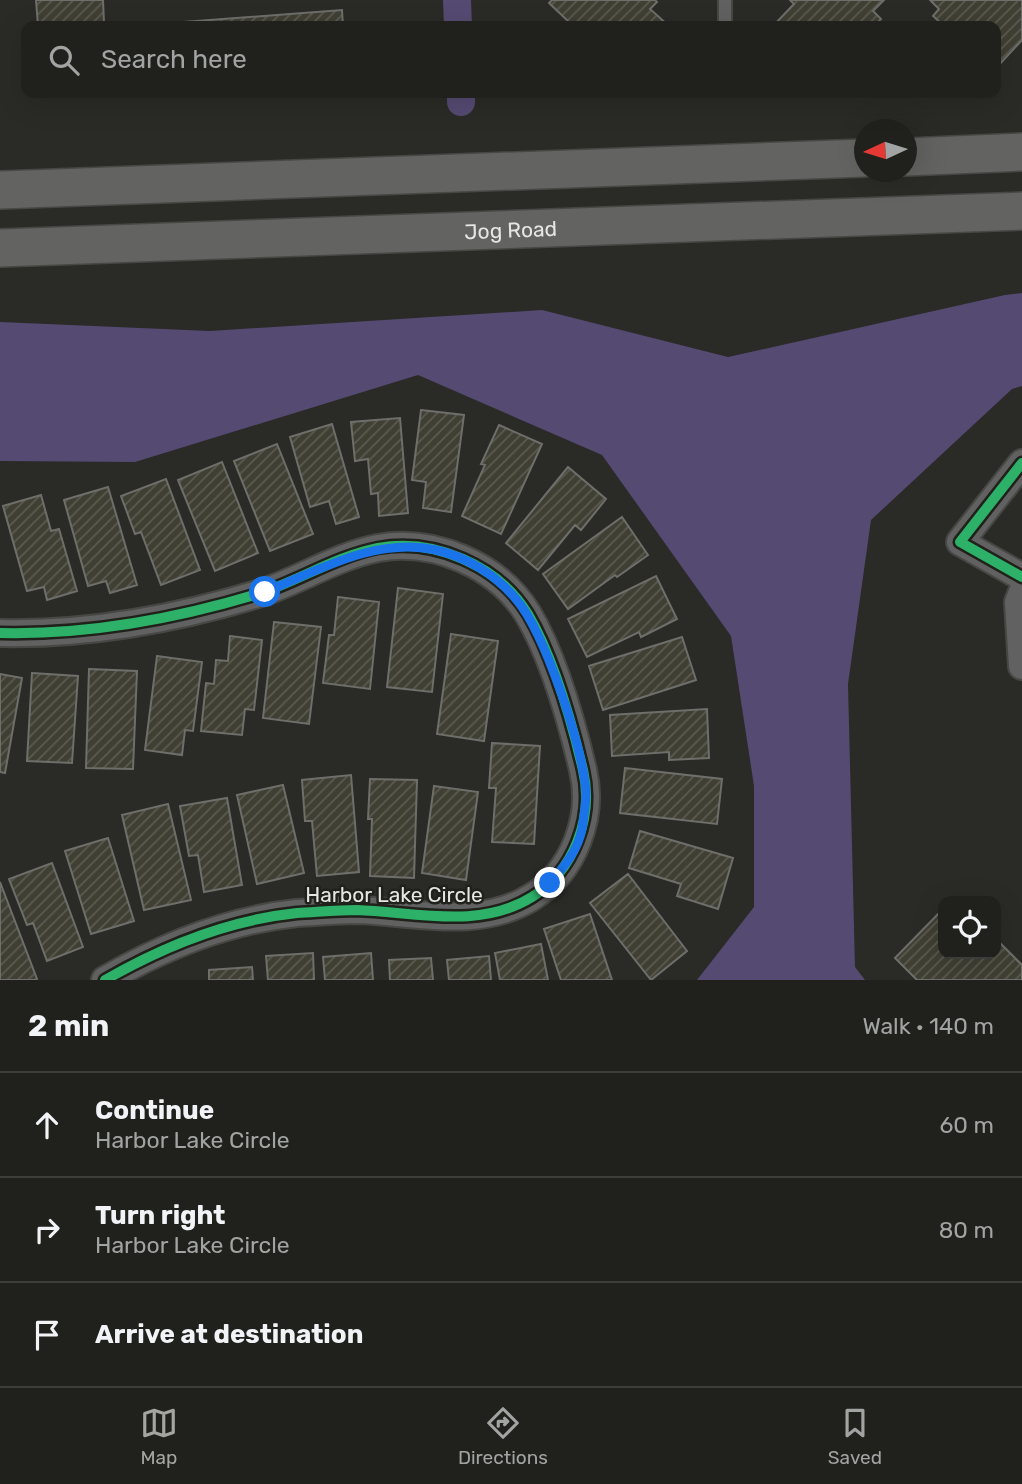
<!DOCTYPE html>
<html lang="en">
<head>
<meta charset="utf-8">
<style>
	body { margin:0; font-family:Rubik,sans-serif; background:#2d2d29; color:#f1f3f6 }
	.controls { position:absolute; right:21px; bottom:21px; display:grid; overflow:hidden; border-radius:14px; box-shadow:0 7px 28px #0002 }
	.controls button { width:63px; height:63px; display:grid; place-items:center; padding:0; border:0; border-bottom:2px solid #3d3e3b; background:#20201c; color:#f1f3f6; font:35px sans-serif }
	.compass { position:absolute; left:854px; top:119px; width:63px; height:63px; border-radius:50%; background:#20201c; box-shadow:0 7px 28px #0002; rotate:266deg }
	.stop { position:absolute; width:21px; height:21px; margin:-16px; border:5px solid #1a73e8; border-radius:50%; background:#fff }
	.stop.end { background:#1a73e8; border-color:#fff; box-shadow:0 2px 7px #0008 }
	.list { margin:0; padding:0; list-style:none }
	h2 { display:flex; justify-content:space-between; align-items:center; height:91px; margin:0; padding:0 28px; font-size:30px }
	h2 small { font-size:23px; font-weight:400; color:#a2a3a3 }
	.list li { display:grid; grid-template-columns:46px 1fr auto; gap:21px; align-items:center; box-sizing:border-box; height:105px; padding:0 28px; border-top:2px solid #3d3e3b }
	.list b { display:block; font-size:26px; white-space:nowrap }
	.list p { margin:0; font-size:23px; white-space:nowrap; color:#a2a3a3 }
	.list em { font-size:23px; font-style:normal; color:#a2a3a3 }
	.icon { flex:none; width:38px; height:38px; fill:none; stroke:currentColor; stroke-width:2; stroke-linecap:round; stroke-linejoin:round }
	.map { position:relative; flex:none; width:1022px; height:980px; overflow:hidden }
	.search { position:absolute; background:#20201c; box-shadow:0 7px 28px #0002; left:21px; right:21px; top:21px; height:77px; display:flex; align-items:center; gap:18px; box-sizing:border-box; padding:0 24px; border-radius:14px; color:#a2a3a3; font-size:26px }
	.sheet { height:406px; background:#20201c }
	nav { display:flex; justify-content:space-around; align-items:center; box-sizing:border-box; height:98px; border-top:2px solid #3d3e3b; background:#20201c; font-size:19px; color:#a2a3a3 }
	nav a { display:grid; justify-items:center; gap:4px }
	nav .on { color:#a4a4a0 }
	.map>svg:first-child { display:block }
</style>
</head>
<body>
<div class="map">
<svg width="1022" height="980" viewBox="0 0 1022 980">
	<defs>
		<pattern id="building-hatch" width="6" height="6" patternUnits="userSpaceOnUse" patternTransform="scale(1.75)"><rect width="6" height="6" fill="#3f3f34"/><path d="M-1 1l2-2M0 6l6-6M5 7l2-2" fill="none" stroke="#5b5b51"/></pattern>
	</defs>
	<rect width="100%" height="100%" fill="#2a2a26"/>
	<!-- water -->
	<path fill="#554a72" d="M1022,293v93l-10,3 -141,131 -23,164 7,283 10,13h-168l57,-73v-121l-23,-150 -129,-181 -184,-80 -283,87 -135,-1v-139l210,9 332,-21 186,47 277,-62z"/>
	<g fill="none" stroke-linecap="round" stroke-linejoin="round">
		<!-- canal -->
		<path stroke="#554a72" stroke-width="28" d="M457,0l1,26
			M461,93v9"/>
	</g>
	<!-- building -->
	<path fill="url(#building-hatch)" stroke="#6e6e6a" stroke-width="2" d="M36,0h67l1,23 -66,3z
		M552,0h103l2,2 -7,7 19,17h-101l2,-3 -21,-20z
		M790,0h94l-11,11 8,8 -7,7h-101l21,-22z
		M930,0h92v40l-23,25 -3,-4v-35h-52l-11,-10 6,-7z
		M342,10l1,16h-186v-2z
		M421,410l43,5 -13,97 -28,-4 3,-26 -14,-2z
		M400,418l8,95 -29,3 -1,-23 -7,1 -3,-35 -13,2 -4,-39z
		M332,424l27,93 -23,7 -7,-23 -19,6 -20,-70z
		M499,425l43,19 -41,90 -39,-18 23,-51 -4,-1z
		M277,444l36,90 -43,17 -36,-90z
		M222,462l36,91 -43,18 -37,-91z
		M568,467l38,32 -25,31 -6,-5 -37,45 -32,-27z
		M166,479l34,91 -39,15 -20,-53 -6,2 -14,-38z
		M108,487l29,98 -27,8 -4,-12 -18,5 -24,-86z
		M41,495l10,36 8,-2 18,62 -30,9 -3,-13 -17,4 -24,-85z
		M622,517l26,38 -31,22 -2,-2 -47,34 -25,-35z
		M656,576l21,43 -36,18 -2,-5 -52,25 -19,-38z
		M398,588l45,6 -11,98 -45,-5z
		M338,597l41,5 -9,87 -47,-6 6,-48h5z
		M274,622l47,5 -12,97 -46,-6z
		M451,634l47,7 -14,100 -47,-7z
		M230,636l32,4 -8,70 -9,-1 -3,26 -41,-4 5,-48 8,1 2,-24 12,1z
		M682,637l14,43 -93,30 -14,-44z
		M157,656l45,6 -9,69 -8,-1 -3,25 -37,-5z
		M89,669l48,2 -4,98 -47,-1z
		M32,673l46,3 -6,87 -45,-2z
		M0,674l22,4 -17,95 -5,-1z
		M707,709l2,49 -40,2v-8l-57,4 -2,-41z
		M492,743l48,3 -6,98 -42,-2 4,-54h-7z
		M625,768l97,11 -5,45 -97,-11z
		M351,775l8,97 -42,4 -5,-55h-7l-3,-41z
		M370,779l47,1 -3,98 -44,-2 2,-57h-4z
		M283,785l21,88 -47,11 -20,-89z
		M434,786l44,6 -12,88 -44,-7z
		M227,798l15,87 -38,7 -6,-37 -9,1 -9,-50z
		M168,804l23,96 -47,10 -22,-95z
		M640,831l93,27 -15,51 -41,-13 4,-12 -52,-16z
		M108,838l26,83 -43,13 -26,-83z
		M52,863l31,84 -36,14 -14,-38 -6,2 -18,-46z
		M628,874l59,77 -36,29 -61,-77z
		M0,882l37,97 -2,1h-35z
		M943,909v45h53v-15l26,26v15h-105l-22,-22z
		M590,914l22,66h-51l-17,-51z
		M541,944l7,36h-48l-5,-27z
		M313,953l1,27h-46l-2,-24z
		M371,953l2,27h-48l-2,-23z
		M489,956l2,24h-42l-2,-20z
		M431,958l2,22h-43l-1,-20z
		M252,967l1,13h-44v-10z"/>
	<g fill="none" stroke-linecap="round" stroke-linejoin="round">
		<!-- service casing -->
		<g stroke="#474745" stroke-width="16">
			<path id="service" d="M725,0v24"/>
		</g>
		<!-- minor casing -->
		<g stroke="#474745" stroke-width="30">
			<path id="minor" d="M1022,463l-62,79 62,35
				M1022,592l-4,10 4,64
				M0,633c89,2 176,-14 261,-40 39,-13 76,-37 117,-45 56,-10 120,17 150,66 26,44 43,105 55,156 11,47 -9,101 -51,127 -53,33 -116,15 -175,13 -19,0 -40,2 -60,3 -68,7 -133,33 -192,67"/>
		</g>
		<!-- secondary casing -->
		<g stroke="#474745" stroke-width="40">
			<g id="secondary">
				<path d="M906,157l116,-5"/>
				<path d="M0,190l864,-32"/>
				<path id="s1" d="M0,248l1022,-37"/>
			</g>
		</g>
		<!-- service -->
		<use href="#service" stroke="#616161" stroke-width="12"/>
		<!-- minor -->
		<use href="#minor" stroke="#616161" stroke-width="26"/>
		<!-- secondary -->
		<use href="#secondary" stroke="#636362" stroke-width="37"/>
		<!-- cycleway casing -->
		<g stroke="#21211b" stroke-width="15">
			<path id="cycleway" d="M1022,463l-62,79 62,35
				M0,633c89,2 176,-14 261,-40 39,-13 76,-37 117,-45 56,-10 120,17 150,66 26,44 43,105 55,156 11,47 -9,101 -51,127 -53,33 -116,15 -175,13 -19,0 -40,2 -60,3 -68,7 -133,33 -192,67"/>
		</g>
		<!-- cycleway -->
		<use href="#cycleway" stroke="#2db169" stroke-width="10"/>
	</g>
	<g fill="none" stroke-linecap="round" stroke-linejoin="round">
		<!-- route -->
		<path stroke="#1a73e8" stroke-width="9" d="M265,592c54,-22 111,-55 171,-42 31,7 60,25 80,49 29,34 67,148 70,193 0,11 -2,25 -4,37 -4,21 -18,38 -32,54"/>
	</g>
	<g text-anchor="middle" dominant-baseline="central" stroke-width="5" stroke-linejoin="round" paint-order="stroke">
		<!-- street labels -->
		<g font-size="21" fill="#e6e6e2" stroke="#21211b">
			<text stroke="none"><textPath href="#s1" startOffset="511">Jog Road</textPath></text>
			<text x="394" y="894">Harbor Lake Circle</text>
		</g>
	</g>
</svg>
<div class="controls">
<button><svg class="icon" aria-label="locate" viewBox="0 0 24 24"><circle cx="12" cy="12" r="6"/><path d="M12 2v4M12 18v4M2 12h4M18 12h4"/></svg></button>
</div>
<svg class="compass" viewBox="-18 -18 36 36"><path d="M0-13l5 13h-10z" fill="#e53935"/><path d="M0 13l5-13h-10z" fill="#a2a3a3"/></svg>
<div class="stop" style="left:265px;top:592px"></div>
<div class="stop end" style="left:550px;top:883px"></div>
<div class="search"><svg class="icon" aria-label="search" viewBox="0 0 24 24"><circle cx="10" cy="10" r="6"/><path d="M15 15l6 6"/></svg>Search here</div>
</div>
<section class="sheet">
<h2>2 min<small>Walk · 140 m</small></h2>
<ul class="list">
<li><svg class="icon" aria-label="ahead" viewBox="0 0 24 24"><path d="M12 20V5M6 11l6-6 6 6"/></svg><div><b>Continue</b><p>Harbor Lake Circle</p></div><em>60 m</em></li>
<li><svg class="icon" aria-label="right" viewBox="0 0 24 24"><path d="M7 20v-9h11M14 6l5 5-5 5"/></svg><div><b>Turn right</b><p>Harbor Lake Circle</p></div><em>80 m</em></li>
<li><svg class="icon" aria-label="arrive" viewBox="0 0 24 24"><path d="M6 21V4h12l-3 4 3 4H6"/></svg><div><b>Arrive at destination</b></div></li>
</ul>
</section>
<nav>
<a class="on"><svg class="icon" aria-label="map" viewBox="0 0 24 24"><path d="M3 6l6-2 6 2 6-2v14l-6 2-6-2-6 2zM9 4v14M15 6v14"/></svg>Map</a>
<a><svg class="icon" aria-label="directions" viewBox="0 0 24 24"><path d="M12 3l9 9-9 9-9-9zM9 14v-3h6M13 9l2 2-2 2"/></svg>Directions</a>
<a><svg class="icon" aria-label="saved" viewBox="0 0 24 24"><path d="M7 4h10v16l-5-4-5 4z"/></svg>Saved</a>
</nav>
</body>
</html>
